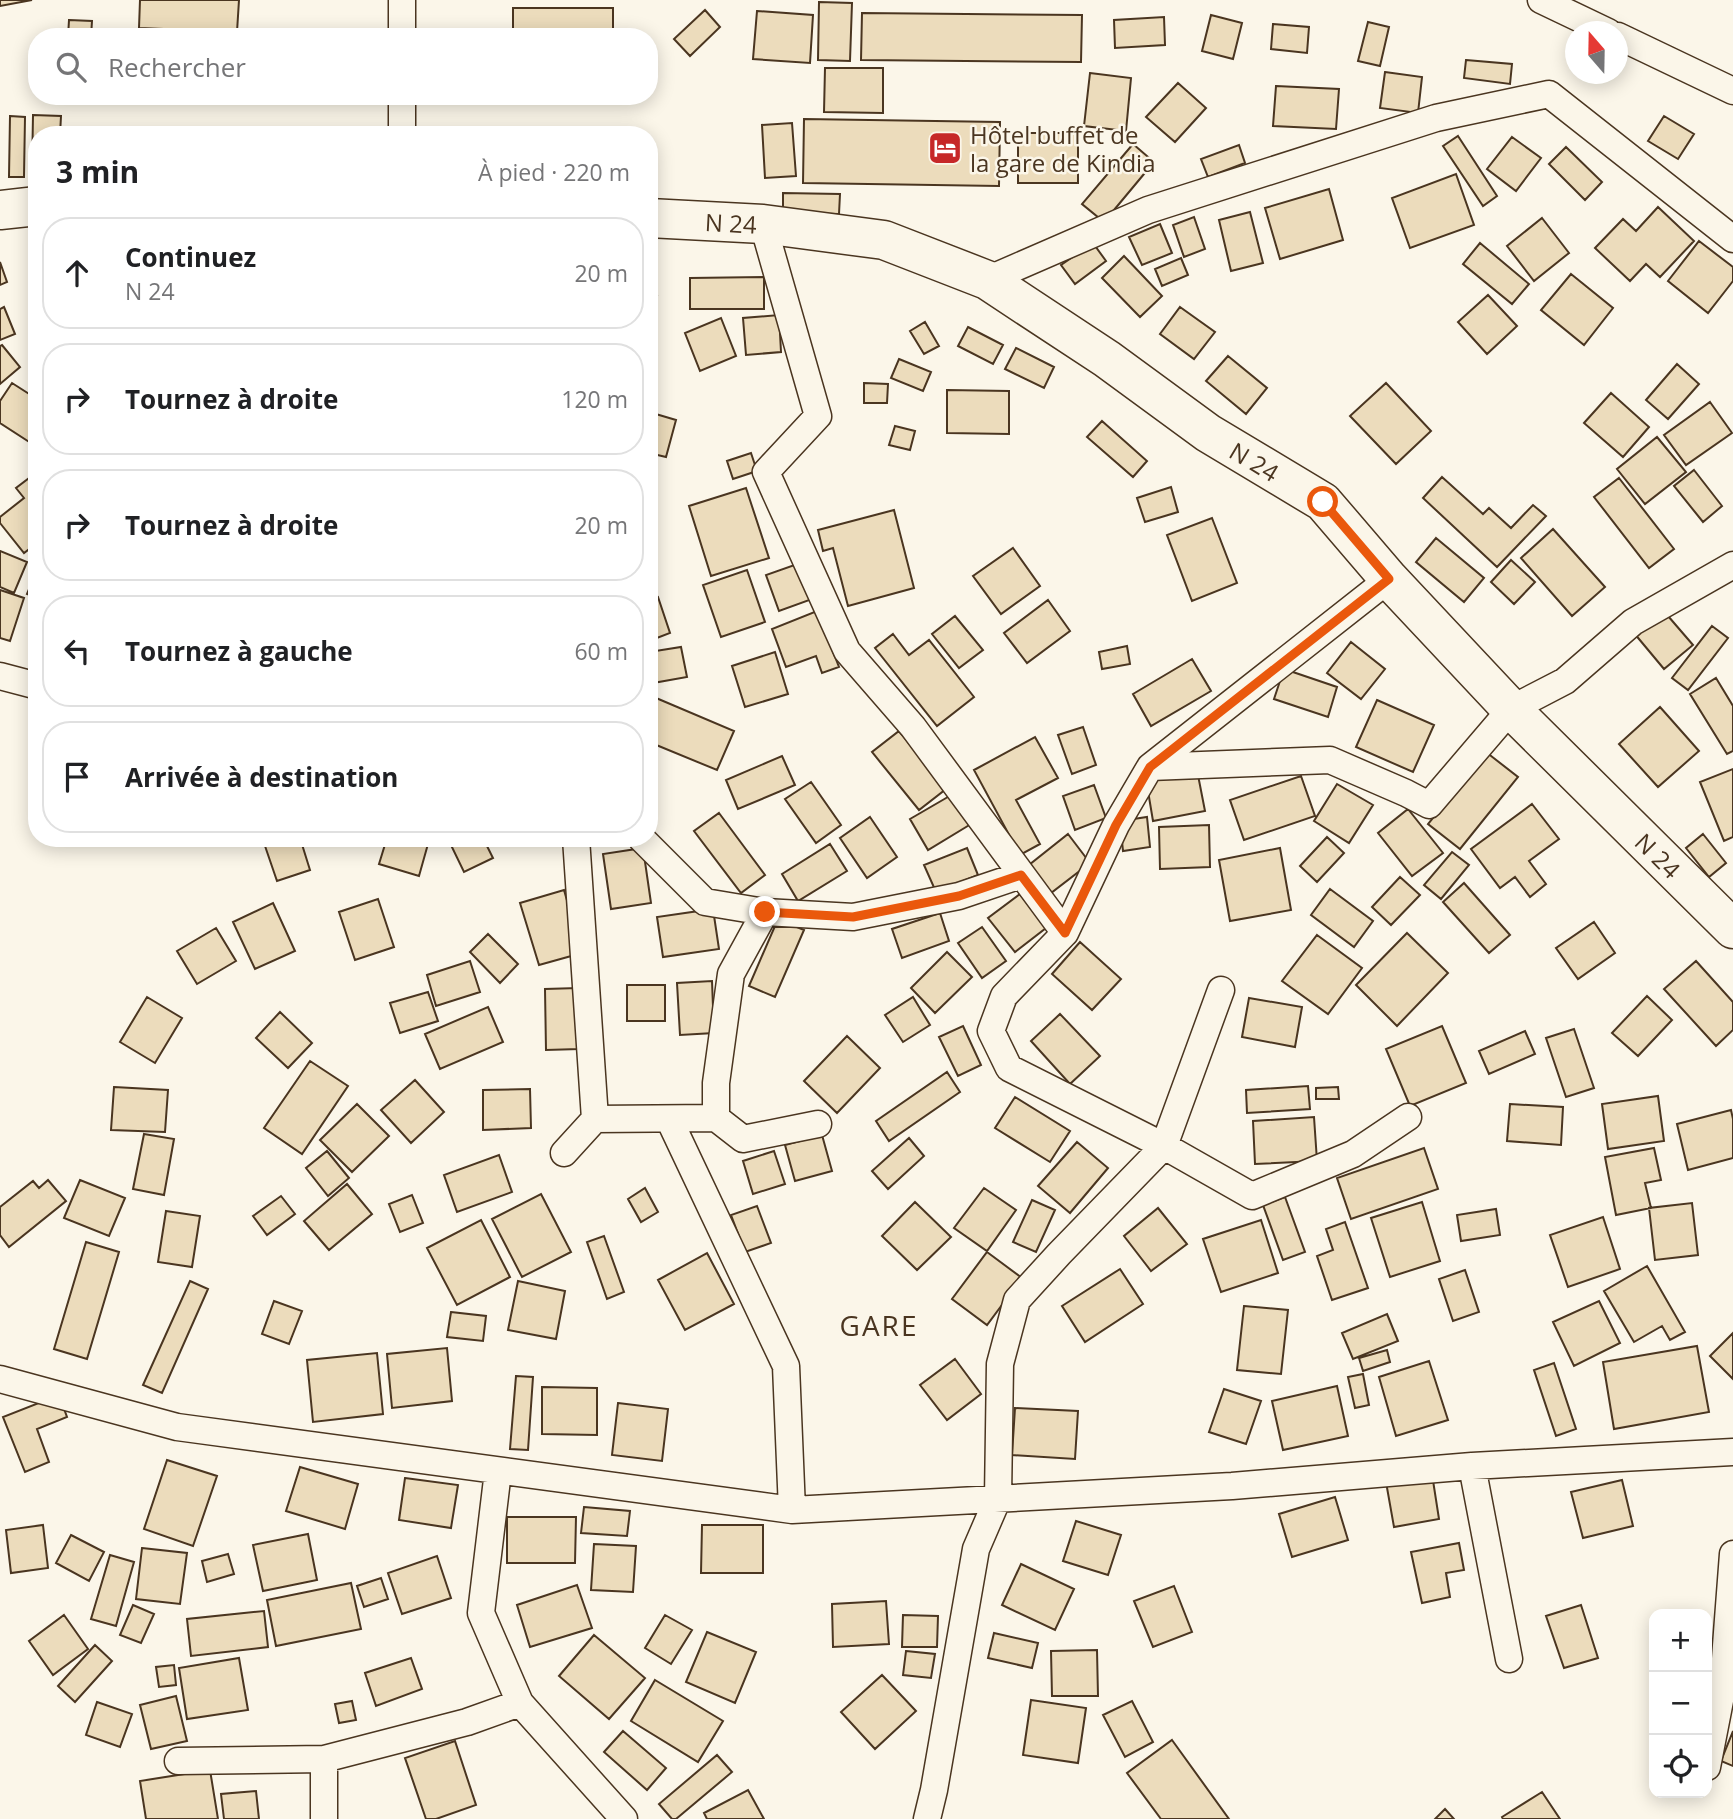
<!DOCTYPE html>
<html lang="fr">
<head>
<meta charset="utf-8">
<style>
	body { margin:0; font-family:"Open Sans",sans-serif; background:#f6f6f6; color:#202124 }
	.controls { position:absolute; right:21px; bottom:21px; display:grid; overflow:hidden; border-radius:14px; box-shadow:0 4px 18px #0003 }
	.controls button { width:63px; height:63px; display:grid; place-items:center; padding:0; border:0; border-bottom:2px solid #e0e0e0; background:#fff; color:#202124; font:35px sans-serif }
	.compass { position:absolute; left:1565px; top:21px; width:63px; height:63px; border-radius:50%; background:#fff; box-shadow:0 4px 18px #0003; rotate:340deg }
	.stop { position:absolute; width:21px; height:21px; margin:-16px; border:5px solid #ea580c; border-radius:50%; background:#fff }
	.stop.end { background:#ea580c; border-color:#fff; box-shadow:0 2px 7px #0008 }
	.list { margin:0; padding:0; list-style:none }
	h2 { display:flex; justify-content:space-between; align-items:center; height:91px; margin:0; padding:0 28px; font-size:30px }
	h2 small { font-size:23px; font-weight:400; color:#757577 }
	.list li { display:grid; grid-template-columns:46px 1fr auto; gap:21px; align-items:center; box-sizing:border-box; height:112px; margin:0 14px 14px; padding:0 14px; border:2px solid #e0e0e0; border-radius:28px }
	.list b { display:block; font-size:26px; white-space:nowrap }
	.list p { margin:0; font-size:23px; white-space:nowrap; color:#757577 }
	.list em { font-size:23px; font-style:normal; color:#757577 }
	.icon { flex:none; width:38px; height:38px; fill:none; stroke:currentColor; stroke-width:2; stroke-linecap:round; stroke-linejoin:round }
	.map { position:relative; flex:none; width:1733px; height:1819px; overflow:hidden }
	.search { position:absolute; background:#fff; box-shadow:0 4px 18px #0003; left:28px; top:28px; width:630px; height:77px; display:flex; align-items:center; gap:18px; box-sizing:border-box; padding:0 24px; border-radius:28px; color:#757577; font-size:26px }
	.panel { position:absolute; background:#fff; box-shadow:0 4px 18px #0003; left:28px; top:126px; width:630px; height:721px; border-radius:28px }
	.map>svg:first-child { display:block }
</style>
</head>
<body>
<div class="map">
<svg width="1733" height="1819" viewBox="0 0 1733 1819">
	<rect width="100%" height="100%" fill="#fbf6e9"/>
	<!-- building -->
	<path fill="#ecdcbc" stroke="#4a3520" stroke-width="2" d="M0,0h32l-32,6z
		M140,0h99l-2,32 -98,-4z
		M819,2l33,1 -2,58 -32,-1z
		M513,8h100v29h-100z
		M705,10l15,17 -30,29 -16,-17z
		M757,11l56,4 -3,48 -57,-4z
		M862,13l220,2 -1,47 -220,-2z
		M1211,15l31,8 -9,36 -31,-8z
		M1164,17l1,28 -50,3 -1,-28z
		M69,20l23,1 -1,16h-23z
		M1368,22l21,5 -9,39 -22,-5z
		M1273,24l36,3 -2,26 -36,-4z
		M1466,60l46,4 -2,20 -46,-6z
		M825,68h58v45l-59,-1z
		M1385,72l37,5 -4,36 -38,-5z
		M1090,73l41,5 -5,53 -42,-5z
		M1178,83l28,25 -31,34 -29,-25z
		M1276,86l63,3 -3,40 -63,-3z
		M33,115l28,1 -1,19h-23v38h-5z
		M10,116l15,1 -1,60h-15z
		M1664,116l30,18 -16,25 -30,-18z
		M804,119l196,3 -1,64 -196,-3z
		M792,123l4,53 -31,2 -3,-53z
		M1018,133h60v50h-60z
		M1458,136l39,60 -14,10 -40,-60z
		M1512,137l29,21 -25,33 -29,-22z
		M1133,144l21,18 -50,60 -22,-18z
		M1239,145l6,18 -37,14 -7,-18z
		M1566,147l36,35 -17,18 -36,-36z
		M1456,174l18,51 -64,23 -18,-50z
		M1329,189l14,51 -63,19 -15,-51z
		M783,193l57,1 -1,20 -56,-1z
		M1658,207l36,34 -34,36 -14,-13 -16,17 -35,-33 28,-29 13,12z
		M1250,212l13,51 -32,8 -12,-51z
		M1194,217l11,32 -21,8 -11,-32z
		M1542,218l27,35 -35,28 -27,-35z
		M1160,224l12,29 -30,12 -13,-28z
		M1699,241l34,26v14l-25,32 -40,-32z
		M1093,243l13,18 -31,23 -14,-19z
		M1480,243l49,41 -17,20 -49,-40z
		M1124,256l38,40 -22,21 -38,-39z
		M1181,258l7,17 -26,11 -7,-17z
		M0,262l7,20 -7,3z
		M652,270l5,25 -8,1v-25z
		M1571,274l42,34 -29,37 -43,-35z
		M764,277v32h-74v-31z
		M1488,295l29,31 -30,28 -29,-32z
		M4,307l11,27 -15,6v-31z
		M1180,307l35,25 -21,27 -34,-25z
		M779,315l2,37 -35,3 -3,-37z
		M721,318l15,38 -36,15 -15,-38z
		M925,322l14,24 -15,8 -14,-23z
		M968,327l35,18 -10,19 -35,-18z
		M2,345l18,22 -20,17v-38z
		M1016,348l38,19 -10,21 -39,-19z
		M1228,356l39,32 -21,26 -40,-33z
		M899,359l32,13 -8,19 -32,-13z
		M1677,364l22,20 -31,35 -22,-19z
		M12,383l25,16v48l-37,-24v-22z
		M864,383l24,1 -1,19h-23z
		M1386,383l45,48 -35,33 -46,-48z
		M947,390l62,1v43l-62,-1z
		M1611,393l38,34 -26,30 -39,-34z
		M1710,402l22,31 -46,32 -22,-30z
		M649,412l27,8 -10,37 -17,-4z
		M1102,421l45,40 -14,16 -46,-40z
		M895,426l20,5 -5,19 -21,-5z
		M1657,437l29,35 -41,32 -28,-35z
		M751,453l6,18 -24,8 -6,-18z
		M1694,470l28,36 -19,16 -29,-36z
		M37,472v71l-13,10 -24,-30v-6l24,-19 -8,-10z
		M1442,477l41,37 6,-6 22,20 22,-23 13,11 -49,51 -74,-69z
		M1619,478l55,71 -25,19 -55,-71z
		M1171,487l7,25 -33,10 -8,-24z
		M746,488l23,70 -58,18 -22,-70z
		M894,510l20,78 -66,18 -15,-58 -10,3 -5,-21z
		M1212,518l25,65 -45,18 -25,-66z
		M1553,529l52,58 -33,29 -51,-58z
		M1436,538l48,40 -20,24 -48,-40z
		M1013,548l27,38 -39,28 -28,-38z
		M0,551l27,11 -13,31 -14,-6z
		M1511,560l24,22 -21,22 -23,-22z
		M803,562l12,36 -36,13 -13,-36z
		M37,570v28l-10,-4z
		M747,570l18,52 -44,15 -18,-52z
		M0,590l24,8 -14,43 -10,-3z
		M658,597l12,36 -21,8v-41z
		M1048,600l22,31 -43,32 -23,-30z
		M1662,609l31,36 -29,24 -30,-36z
		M817,611l22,56 -17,6 -6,-17 -30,11 -14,-38z
		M955,616l28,34 -24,18 -27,-34z
		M1712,626l16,12 -40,52 -16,-12z
		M893,634l16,21 20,-15 45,57 -37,29 -62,-78z
		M1351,642l34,27 -24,30 -34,-26z
		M1127,646l3,18 -28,5 -3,-17z
		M681,647l6,30 -34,6 -4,-31z
		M775,652l13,42 -43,13 -13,-41z
		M1192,659l19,32 -60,35 -18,-32z
		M1284,669l53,18 -9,30 -54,-18z
		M1716,678l17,28v45l-6,3 -37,-60z
		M649,695l85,36 -17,39 -68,-28z
		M1377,700l57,25 -21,47 -57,-25z
		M1660,707l39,44 -41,36 -39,-43z
		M1083,727l13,38 -24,9 -14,-39z
		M899,731l47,58 -27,21 -47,-58z
		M1035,737l23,41 -42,22 24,44 -20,11 -46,-85z
		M1486,752l32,25 -58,72 -32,-25z
		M782,756l13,29 -57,24 -12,-29z
		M1733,769v68l-9,4 -24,-59z
		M1197,770l8,41 -52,10 -7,-42z
		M1301,776l14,40 -71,24 -14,-40z
		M811,782l30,43 -25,18 -31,-44z
		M1337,784l36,21 -24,38 -35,-22z
		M1094,785l12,33 -31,12 -12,-34z
		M953,794l18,30 -43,26 -18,-31z
		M1532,804l27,35 -30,22 17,23 -16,13 -15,-20 -15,11 -29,-39z
		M1408,809l35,44 -31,23 -34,-43z
		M719,813l46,62 -24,18 -47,-62z
		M870,817l27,40 -30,21 -27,-40z
		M1147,817l3,30 -27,4 -3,-30z
		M1209,825l1,42 -50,2 -1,-42z
		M1068,834l22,29 -39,30 -22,-28z
		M1703,834l23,29 -17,14 -23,-29z
		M1327,837l17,16 -27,29 -17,-16z
		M291,838h9l10,32 -33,11 -12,-35z
		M387,838h23l18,6 -9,32 -40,-12z
		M455,838h28l10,20 -29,14 -15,-31z
		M830,844l17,27 -49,30 -16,-27z
		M643,848l8,55 -40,6 -8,-55z
		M967,848l11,27 -42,17 -12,-27z
		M1280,848l11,62 -61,11 -11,-61z
		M1452,852l17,13 -28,34 -17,-14z
		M1400,877l20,18 -29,30 -19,-18z
		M1464,883l46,52 -21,18 -46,-51z
		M1330,889l43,32 -19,26 -43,-32z
		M564,890l18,63 -43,12 -19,-62z
		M1020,894l26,34 -31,24 -27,-34z
		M378,899l16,48 -39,13 -16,-48z
		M273,903l22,48 -40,18 -22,-47z
		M713,909l6,40 -56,8 -6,-40z
		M940,913l9,28 -47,17 -10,-29z
		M778,919l26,11 -29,67 -26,-11z
		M1594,922l21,31 -37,26 -22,-31z
		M982,927l24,34 -24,17 -24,-35z
		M216,928l20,33 -39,23 -20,-33z
		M1407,933l41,40 -51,53 -41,-41z
		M488,934l30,30 -18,19 -30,-31z
		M1317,935l45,33 -34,46 -46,-33z
		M1080,942l41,37 -29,31 -40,-36z
		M947,952l25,25 -37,36 -24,-25z
		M470,961l10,31 -44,14 -9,-31z
		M1696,961l37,41v28l-17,16 -52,-57z
		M712,981l2,52 -34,2 -3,-52z
		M627,985h38v36h-38z
		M578,988l1,61 -33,1 -1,-61z
		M428,992l10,29 -38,12 -10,-30z
		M1647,996l25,24 -34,36 -26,-23z
		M147,997l35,21 -27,45 -35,-21z
		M913,997l17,28 -27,17 -18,-27z
		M1249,998l53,9 -7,40 -53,-10z
		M488,1007l15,35 -63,27 -15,-35z
		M280,1012l32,31 -24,25 -32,-30z
		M1060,1014l40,42 -30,28 -39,-43z
		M963,1026l18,39 -23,11 -19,-39z
		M1442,1026l24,57 -56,23 -24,-57z
		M1574,1029l20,59 -28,9 -20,-59z
		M1525,1031l10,23 -46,20 -10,-23z
		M847,1036l33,32 -43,45 -33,-32z
		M310,1061l38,25 -46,68 -38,-26z
		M947,1072l13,20 -71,49 -13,-20z
		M415,1080l29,32 -33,31 -30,-33z
		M1308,1086l2,23 -63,4 -1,-23z
		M114,1087l54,3 -3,42 -54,-2z
		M1338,1087l1,12h-23v-11z
		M530,1089l1,39 -48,2v-40z
		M1658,1096l6,45 -56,8 -6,-45z
		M1015,1097l55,34 -20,31 -55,-34z
		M357,1104l32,32 -37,36 -32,-32z
		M1510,1104l53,3 -2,38 -54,-4z
		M1731,1110l2,9v39l-45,12 -11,-46z
		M1314,1117l3,44 -62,3 -2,-43z
		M144,1134l30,5 -10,56 -31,-6z
		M822,1135l10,36 -37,10 -10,-36z
		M909,1138l15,18 -36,33 -16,-18z
		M1077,1142l31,26 -38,45 -32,-27z
		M1424,1148l14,41 -87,30 -14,-41z
		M1654,1148l7,32 -16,3 6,25 -35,7 -11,-58z
		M327,1151l22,27 -21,18 -22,-28z
		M774,1151l11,33 -32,10 -10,-33z
		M499,1155l13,37 -55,20 -13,-37z
		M48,1180l18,21 -57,46 -9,-12v-28l33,-26 6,7z
		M80,1180l45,18 -16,38 -45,-18z
		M347,1184l25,30 -43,36 -25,-29z
		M645,1188l13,24 -17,10 -13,-23z
		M984,1188l32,22 -29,41 -33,-23z
		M541,1194l30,58 -49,25 -30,-58z
		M412,1195l11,28 -23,9 -11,-28z
		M281,1196l14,18 -28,21 -14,-19z
		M1285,1197l20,55 -22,8 -20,-55z
		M1032,1200l23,10 -19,42 -23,-10z
		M915,1202l36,35 -34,33 -35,-34z
		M1422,1202l18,59 -50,16 -19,-59z
		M1692,1203l6,52 -43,5 -6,-52z
		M757,1206l14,37 -26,9 -14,-37z
		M1158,1208l29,36 -36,27 -27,-35z
		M1496,1209l4,26 -39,6 -4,-26z
		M166,1211l34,5 -8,51 -34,-5z
		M1603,1217l17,52 -52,18 -18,-52z
		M481,1220l29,57 -53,28 -30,-57z
		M1261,1220l17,53 -57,19 -18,-53z
		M1345,1222l23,66 -36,12 -15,-44 16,-6 -7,-21z
		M604,1236l20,56 -17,7 -20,-57z
		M86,1242l33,10 -32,107 -33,-10z
		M987,1252l35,26 -35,47 -35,-26z
		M707,1253l27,51 -49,26 -27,-50z
		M1647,1266l38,66 -15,8 -8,-14 -28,16 -30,-51z
		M1120,1269l23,35 -58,38 -23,-36z
		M1465,1270l14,42 -26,9 -14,-42z
		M190,1281l18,8 -46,104 -19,-8z
		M518,1281l47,10 -9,48 -48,-9z
		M274,1301l28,10 -13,33 -27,-10z
		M1599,1301l21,42 -46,23 -21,-44z
		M1244,1306l44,4 -7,64 -44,-4z
		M451,1312l35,4 -3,25 -36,-4z
		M1387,1314l11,27 -45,18 -11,-26z
		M1733,1333v46l-23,-23z
		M1697,1346l12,66 -95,17 -11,-67z
		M447,1348l5,53 -60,7 -5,-54z
		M1387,1350l3,12 -27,9 -4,-13z
		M377,1353l6,61 -70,8 -6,-62z
		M955,1359l26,35 -34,26 -27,-35z
		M1429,1361l19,59 -52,16 -17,-59z
		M1554,1363l22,66 -20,7 -22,-66z
		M1363,1374l6,31 -14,3 -7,-31z
		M516,1376l17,1 -5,73 -18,-1z
		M1337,1386l11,50 -65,14 -11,-49z
		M542,1387l55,1v47l-55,-1z
		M1224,1389l37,12 -15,43 -37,-12z
		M59,1395l8,22 -30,12 12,33 -24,10 -22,-55z
		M618,1403l50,6 -6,52 -50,-6z
		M1015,1408l63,3 -3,48 -63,-4z
		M167,1460l50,16 -24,70 -49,-17z
		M300,1467l58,17 -13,45 -59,-18z
		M1432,1474l7,45 -45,8 -8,-45z
		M405,1478l53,7 -7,43 -52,-8z
		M1622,1480l11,46 -50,12 -12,-46z
		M1335,1497l13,43 -56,17 -13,-43z
		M584,1507l46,4 -3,25 -46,-3z
		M507,1517h69l-1,46h-68z
		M1076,1521l45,14 -13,40 -45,-14z
		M43,1525l5,43 -37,5 -5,-43z
		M702,1525h61v48h-62z
		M308,1534l9,46 -54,11 -10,-46z
		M71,1535l33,17 -15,29 -33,-18z
		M1459,1543l5,27 -18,3 4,24 -28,6 -11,-51z
		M594,1544l42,2 -3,46 -42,-2z
		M142,1548l45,5 -7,51 -44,-5z
		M228,1554l6,20 -27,8 -5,-21z
		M110,1555l24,7 -18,64 -25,-7z
		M437,1556l14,42 -49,16 -14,-41z
		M1021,1564l53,25 -19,41 -53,-25z
		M381,1578l7,21 -24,8 -7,-21z
		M351,1583l10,46 -85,17 -9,-46z
		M577,1585l15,43 -62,19 -13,-42z
		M1174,1586l18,46 -39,15 -19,-46z
		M886,1601l3,43 -56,3 -1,-43z
		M133,1605l21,9 -13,29 -21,-8z
		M1581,1605l17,53 -34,10 -18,-52z
		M264,1611l4,36 -77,9 -4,-37z
		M64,1615l24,34 -35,26 -24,-34z
		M665,1615l27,15 -21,34 -26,-16z
		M903,1615l35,1 -1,31h-35z
		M707,1632l49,20 -21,51 -49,-21z
		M994,1633l44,10 -6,25 -44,-10z
		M594,1635l51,43 -36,41 -50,-43z
		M95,1645l17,16 -37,41 -17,-16z
		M1097,1650l1,46h-46l-1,-45z
		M906,1651l29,3 -4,24 -28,-3z
		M239,1658l9,52 -61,9 -8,-51z
		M411,1658l11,31 -46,17 -11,-33z
		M174,1665l2,20 -17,2 -3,-20z
		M882,1675l34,36 -41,38 -34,-37z
		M655,1680l68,41 -25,41 -67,-41z
		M176,1696l11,45 -36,8 -11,-44z
		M1031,1700l55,8 -8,55 -55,-8z
		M352,1701l4,19 -17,3 -4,-19z
		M1132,1701l21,41 -28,15 -22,-42z
		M97,1702l35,12 -12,33 -34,-12z
		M623,1731l43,37 -19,22 -43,-38z
		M1733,1731v35l-12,-5z
		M1172,1740l57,79h-68l-34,-46z
		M455,1741l21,64 -40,14h-10l-21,-61z
		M717,1755l15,17 -56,47h-4l-13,-15z
		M210,1770l8,49h-72l-6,-38z
		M748,1790l16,29h-57l-3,-6z
		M256,1791l3,28h-35l-3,-25z
		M1542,1792l18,27h-57l-1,-2z
		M1445,1809l9,10h-19z"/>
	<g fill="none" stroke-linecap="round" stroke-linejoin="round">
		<!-- street casing -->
		<g stroke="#4a3520" stroke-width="29">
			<path id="street" d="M1541,0l67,32
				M1618,36l115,55
				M402,37v-37
				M402,135v-39
				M763,224l55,192 -52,56 81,179 66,76 152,206 -61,63 -13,35 18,37 155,78 88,50 101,-42 55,-37
				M987,280l161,-70 288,-92 113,-24 184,145
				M0,676l34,9
				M1150,767l180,-7 76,33 23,12 82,-96 54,-28 68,-59 100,-57
				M576,838l19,281
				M641,838l64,64 60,10 88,5 106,-21 62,-21
				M1065,933l51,-108 34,-58 239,-188
				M716,1118v-35l15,-109 34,-62
				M669,1119l117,247 6,144
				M564,1153l31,-34 121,-1 27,21 75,-15
				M0,1379l177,48 615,83 440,-24 240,-20 261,-14
				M1472,1466l37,193
				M498,1471l-17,142 39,90 104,116
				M178,1761l146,-2 143,-37 53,-19
				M1707,1767l16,-82 10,-131
				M324,1819v-60
				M927,1819l7,-29 42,-241 22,-51 2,-134 17,-64 42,-46 105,-108 57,-156"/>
		</g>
		<!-- primary casing -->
		<g stroke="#4a3520" stroke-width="41">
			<g id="primary">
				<path d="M0,210l37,-4"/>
				<path id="s1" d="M649,218l114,6 121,16 103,40 120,79 101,74 115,69 66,77 122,130 222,220"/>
			</g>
		</g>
		<!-- street -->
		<use href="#street" stroke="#fbf6e9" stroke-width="26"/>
		<!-- primary -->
		<use href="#primary" stroke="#fbf6e9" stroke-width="38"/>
	</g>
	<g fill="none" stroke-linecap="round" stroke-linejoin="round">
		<!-- route -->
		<path stroke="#ea580c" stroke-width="9" d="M765,912l88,5 106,-21 62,-21 44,58 51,-108 34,-58 239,-188 -66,-77"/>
	</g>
	<!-- icons -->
	<defs>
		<g id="hotel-square" transform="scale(1.75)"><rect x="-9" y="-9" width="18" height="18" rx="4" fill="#c62828" stroke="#fbf6e9"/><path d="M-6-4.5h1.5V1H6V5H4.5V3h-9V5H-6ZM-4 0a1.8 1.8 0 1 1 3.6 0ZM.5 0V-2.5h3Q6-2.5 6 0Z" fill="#fff"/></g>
	</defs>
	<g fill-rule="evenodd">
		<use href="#hotel-square" x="945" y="148"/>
	</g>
	<g text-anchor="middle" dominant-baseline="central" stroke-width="5" stroke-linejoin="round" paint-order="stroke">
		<!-- poi labels -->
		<g font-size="24" fill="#4a3520" stroke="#fbf6e9" text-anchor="start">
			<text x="970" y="134">Hôtel buffet de<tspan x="970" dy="28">la gare de Kindia</tspan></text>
		</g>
		<!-- street labels -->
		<g font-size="24" fill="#4a3520" stroke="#fbf6e9">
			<text stroke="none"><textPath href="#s1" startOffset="82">N 24</textPath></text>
			<text stroke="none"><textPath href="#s1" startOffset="670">N 24</textPath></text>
			<text stroke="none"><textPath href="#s1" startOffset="1237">N 24</textPath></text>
		</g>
		<!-- quarter labels -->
		<g font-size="28" letter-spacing="2" fill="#4a3520" stroke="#fbf6e9">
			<text x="879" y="1325">GARE</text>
		</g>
	</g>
</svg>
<div class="controls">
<button>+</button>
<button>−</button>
<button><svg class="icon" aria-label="locate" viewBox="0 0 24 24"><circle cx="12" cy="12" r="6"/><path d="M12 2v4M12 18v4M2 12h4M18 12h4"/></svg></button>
</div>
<svg class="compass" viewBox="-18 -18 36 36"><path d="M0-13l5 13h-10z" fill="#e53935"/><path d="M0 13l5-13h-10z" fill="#757577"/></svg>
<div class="stop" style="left:1323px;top:502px"></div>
<div class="stop end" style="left:765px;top:912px"></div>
<div class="search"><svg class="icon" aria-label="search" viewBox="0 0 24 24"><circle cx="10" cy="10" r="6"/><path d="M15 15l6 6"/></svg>Rechercher</div>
<section class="panel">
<h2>3 min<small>À pied · 220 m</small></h2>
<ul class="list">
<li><svg class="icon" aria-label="ahead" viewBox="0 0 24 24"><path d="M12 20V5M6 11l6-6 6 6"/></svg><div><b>Continuez</b><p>N 24</p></div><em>20 m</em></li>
<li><svg class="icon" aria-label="right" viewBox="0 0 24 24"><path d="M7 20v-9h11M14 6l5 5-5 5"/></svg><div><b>Tournez à droite</b></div><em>120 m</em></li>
<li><svg class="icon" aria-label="right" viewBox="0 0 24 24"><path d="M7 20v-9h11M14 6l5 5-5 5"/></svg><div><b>Tournez à droite</b></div><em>20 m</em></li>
<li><svg class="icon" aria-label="left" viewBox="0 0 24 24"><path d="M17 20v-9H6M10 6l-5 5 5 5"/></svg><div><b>Tournez à gauche</b></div><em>60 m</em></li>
<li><svg class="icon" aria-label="arrive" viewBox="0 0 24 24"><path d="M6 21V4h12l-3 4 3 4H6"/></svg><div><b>Arrivée à destination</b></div></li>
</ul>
</section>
</div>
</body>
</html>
